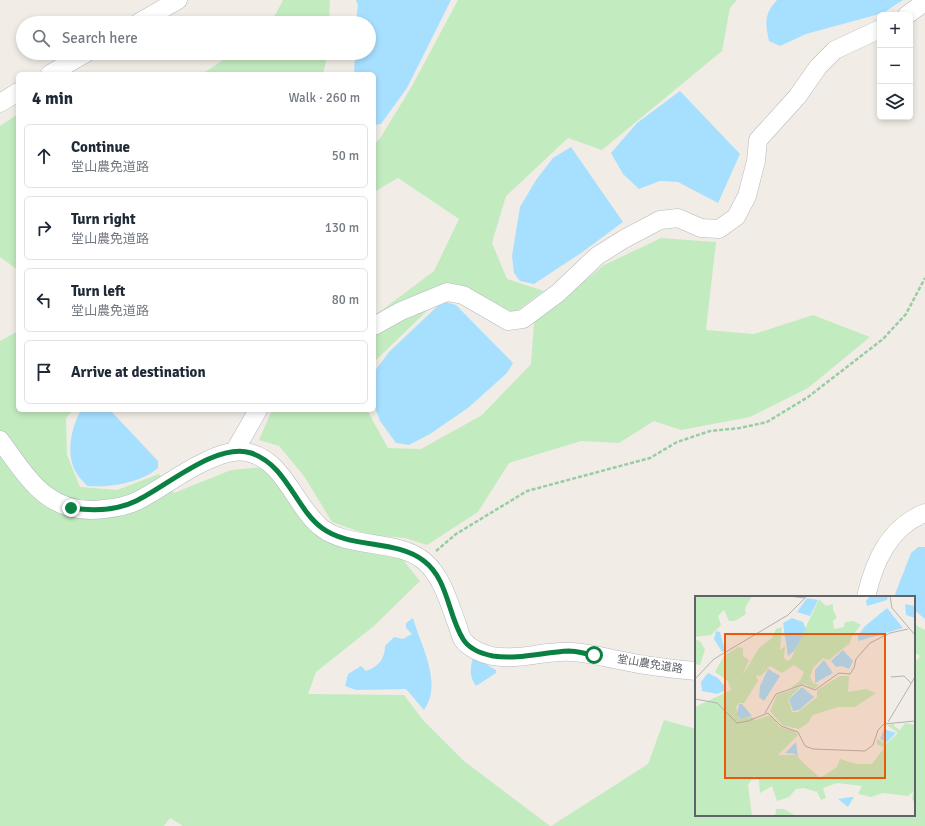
<!DOCTYPE html>
<html lang="en">
<head>
<meta charset="utf-8">
<style>
	body { margin:0; font-family:Signika,"Noto Sans JP",sans-serif; background:#f6f6f7; color:#1f2937 }
	.controls { position:absolute; right:12px; top:12px; display:grid; overflow:hidden; border-radius:6px; box-shadow:0 2px 6px #0003 }
	.controls button { width:36px; height:36px; display:grid; place-items:center; padding:0; border:0; border-bottom:1px solid #e0e1e3; background:#fff; color:#1f2937; font:20px sans-serif }
	.stop { position:absolute; width:12px; height:12px; margin:-9px; border:3px solid #0b8043; border-radius:50%; background:#fff }
	.stop.end { background:#0b8043; border-color:#fff; box-shadow:0 1px 4px #0008 }
	.list { margin:0; padding:0; list-style:none }
	h2 { display:flex; justify-content:space-between; align-items:center; height:52px; margin:0; padding:0 16px; font-size:17px }
	h2 small { font-size:13px; font-weight:400; color:#747a83 }
	.list li { display:grid; grid-template-columns:26px 1fr auto; gap:12px; align-items:center; box-sizing:border-box; height:64px; margin:0 8px 8px; padding:0 8px; border:1px solid #e0e1e3; border-radius:6px }
	.list b { display:block; font-size:15px; white-space:nowrap }
	.list p { margin:0; font-size:13px; white-space:nowrap; color:#747a83 }
	.list em { font-size:13px; font-style:normal; color:#747a83 }
	.icon { flex:none; width:22px; height:22px; fill:none; stroke:currentColor; stroke-width:2; stroke-linecap:round; stroke-linejoin:round }
	.map { position:relative; flex:none; width:925px; height:826px; overflow:hidden }
	.search { position:absolute; background:#fff; box-shadow:0 2px 6px #0003; left:16px; top:16px; width:360px; height:44px; display:flex; align-items:center; gap:10px; box-sizing:border-box; padding:0 14px; border-radius:22px; color:#747a83; font-size:15px }
	.panel { position:absolute; background:#fff; box-shadow:0 2px 6px #0003; left:16px; top:72px; width:360px; height:340px; border-radius:6px }
	.map>svg:first-child { display:block }
</style>
</head>
<body>
<div class="map">
<svg width="925" height="826" viewBox="0 0 925 826">
	<rect width="100%" height="100%" fill="#f1ede6"/>
	<!-- green -->
	<path fill="#c3ebc0" d="M283,0h47l-1,23h-58z
		M458,0h279l-7,8 -8,43 -120,99 -34,-12 -62,58 -14,47 15,36 37,12 -30,22 -59,-25 -81,28 60,-45 25,-52 -61,-41 -24,14v-49l5,-3 33,-54z
		M234,53h94l-5,21h-121z
		M18,114v156l-18,-13v-131z
		M661,238l55,4 -10,88 48,4 59,-19 57,22 -62,51 -58,29 -69,13 -27,-9 -35,22 -38,-2 -72,22 -31,49 -51,33 -22,-7 -36,-3 -37,-13 -28,-46 -25,-30 -20,-6 13,-30h95l21,38 33,1 61,-34 49,-51 3,-42 70,-57z
		M435,303l-61,59v-31z
		M18,331v79h55l-7,8 1,37 13,32 37,3 42,-16 15,19 57,-23 33,-3 55,69 81,20 20,25 -46,45 -58,46 -8,22 96,1 19,25 41,41 86,65h-367l-13,-8 -6,8h-164v-485z
		M914,624l11,6v196h-374l97,-62 16,-44 32,9v86h218v-152l6,-7 -6,-4z"/>
	<!-- water -->
	<path fill="#a7e0ff" d="M356,0h95l-44,88 -26,36 -7,1v-51h-20l1,-21h14v-30h-13l2,-18z
		M777,0h126l-20,13 -77,21 -26,12 -11,-5c-4,-18 -5,-27 8,-41z
		M680,91l60,63 -22,49 -40,-21 -18,-1 -21,8 -16,-15 -12,-21 26,-30z
		M571,147l52,75 -42,31 -47,31 -14,-3 -6,-8 -2,-17 8,-49 16,-27 17,-22z
		M443,301l13,4 57,58 -6,10 -39,35 -38,26 -21,11 -13,-2 -16,-22 -6,-16v-33l15,-20z
		M81,410h29l48,51v7c-17,15 -49,20 -71,18 -3,-4 -8,-8 -10,-12 -12,-19 -6,-46 4,-64z
		M918,547h7v72l-11,-9v-13h-20l17,-44z
		M413,618c8,28 30,65 11,92l-18,-21 -50,1 -11,-4 3,-12 13,-8 5,5c12,-4 19,-12 19,-25l9,-9 9,2 9,-5 -6,-6v-5z
		M473,657l23,13v3l-20,13c-7,-11 -6,-16 -3,-29z"/>
	<g fill="none" stroke-linecap="round" stroke-linejoin="round">
		<!-- minor casing -->
		<g stroke="#b6b9be" stroke-width="19">
			<path id="minor" d="M907,15l18,-13
				M138,23l40,-23
				M50,74l36,-21
				M0,103l18,-11
				M374,326l27,-15 46,-19 16,3 45,26 15,-2 35,-26 39,-37 27,-17 36,-19 18,-2 23,10 18,1 17,-12 11,-21 9,-35 2,-21 39,-43 21,-30 17,-17 45,-21
				M0,440c28,38 49,77 104,69 11,-1 23,-3 33,-8 22,-11 42,-27 65,-38 14,-7 32,-15 48,-10 35,9 45,54 72,75 27,21 76,11 102,33 18,15 25,42 33,63 2,5 3,12 6,16 6,8 19,14 29,16 27,5 53,-6 80,-4 19,1 38,7 57,10 22,5 45,7 67,9
				M234,452l24,-42
				M866,597c8,-35 23,-70 59,-84"/>
		</g>
		<!-- path -->
		<path stroke="#97cda2" stroke-width="2.5" stroke-dasharray="4 2" stroke-linecap="butt" d="M436,551l20,-17 71,-43 123,-33 27,-16 33,-11 30,-3 27,-6 41,-25 75,-58 23,-25 19,-36"/>
		<!-- minor -->
		<use href="#minor" stroke="#fff" stroke-width="18"/>
	</g>
	<g fill="none" stroke-linecap="round" stroke-linejoin="round">
		<!-- route -->
		<path stroke="#0b8043" stroke-width="5" d="M71,508c21,3 45,3 65,-7 30,-14 80,-59 115,-48 36,12 44,55 71,75 28,21 74,11 102,33 24,18 24,54 39,78 6,10 20,15 30,17 25,4 51,-4 76,-5 8,0 17,3 25,4"/>
	</g>
	<g text-anchor="middle" dominant-baseline="central" stroke-width="3.5" stroke-linejoin="round" paint-order="stroke">
		<!-- street labels -->
		<g font-size="11" fill="#5d6368" stroke="#fff">
			<text transform="translate(650 664) rotate(9)">堂山農免道路</text>
		</g>
	</g>
	<!-- overview -->
	<g transform="translate(695 596)">
		<rect width="220" height="220" fill="#f1ede6"/>
		<path d="M0,0h57l-7,12 1,6 -11,7h-6l-5,-11 -6,6 3,9 -10,10 -16,2zM124,3l7,7 7,-2v6l4,8 -4,3 1,8 10,-2 1,-5 8,-1 8,4 -9,11 -2,7 -21,17 -6,-2 -10,10 -3,9 3,6 6,2 -5,4 -10,-5 -15,5 11,-8 4,-9 -10,-7 -12,8 -12,-7 -9,10 -5,-1 2,6 -14,22h-5l-3,4 3,12 13,-2 3,3 15,-5 10,12 14,4 4,4 -20,20h17l25,23 17,-11 3,-8 16,5h16l12,-16 -7,-4v-5l9,5 12,-11 -11,-8 7,-1v2l6,4 5,-7 10,2 -1,76 -2,-1 1,-8 -5,4 -26,-3 -11,4 -13,-3 4,-8 -25,-3 -14,5 3,10 -5,2 -4,-8 -13,-4 -8,1 -7,8 -12,4 -5,-15 -12,7 -1,-14 -5,-3 -6,9 4,31h-57v-109l36,-17 -3,-9 -13,-9 9,-16 14,-9 5,1v8l6,4 -7,16 17,-28 13,-10 4,-9 6,-2 -2,23 5,-4 -1,12 3,3 4,-2zM0,43l6,3 4,8 -5,15 -5,-1zM145,80h9l-1,16 18,-3 10,4 -21,14h-17l-25,8 -5,8 -9,6 -17,-4 -12,-14 7,-16 23,-8 -12,12 4,13h6l19,-15v-7zM81,213h8l12,7h-21z" fill="#c3ebc0"/>
		<path d="M175,0h18l-1,4 -20,6 -1,-5zM112,2l11,2 -8,16 -13,-4zM210,8l10,2v12l-9,-3zM192,12l16,20 -45,13v-5l6,-9zM97,22l11,4 3,7 -11,21 -7,6 -5,-33zM21,35l4,1 5,19 -3,1 -8,-13zM148,54l10,11 -4,8 -7,-3 -6,1 -5,-6zM129,64l9,13 -18,10v-13zM73,73l12,7 -16,25 -5,-4 1,-11zM13,77l10,5 8,10 -2,3 -7,3 -15,-3 -1,-9zM107,91l12,10 -15,13 -6,1 -4,-12zM44,108h3l10,12 -12,3 -3,-5zM189,133l12,4 -10,10 -6,-4zM101,146l2,16 -3,-4 -10,-1zM159,201l-6,10 -10,-8 13,-2z" fill="#a7e0ff"/>
		<path fill="none" stroke="#b2b2b0" stroke-width="1" d="M94,0l16,2M195,0l2,12 23,27M196,81l13,-1 7,7M0,83l19,-20 74,-44 19,-19M0,103l22,4 20,20 11,-2 20,-8 13,13 17,6 7,14 8,3 52,2 8,-6 5,-15 6,-6 31,-3M70,117l11,-19 26,-9 13,5 24,-17 11,1 4,-6 2,-9 14,-16 20,-10 18,-4M193,126l27,-45"/>
		<path fill="#e8590c" fill-opacity="0.15" stroke="#e8590c" stroke-width="2" d="M30,38h160v144h-160z"/>
		<rect width="220" height="220" fill="none" stroke="#5d6368" stroke-width="2"/>
	</g>
</svg>
<div class="controls">
<button>+</button>
<button>−</button>
<button><svg class="icon" aria-label="layers" viewBox="0 0 24 24"><path d="M12 4l9 5-9 5-9-5zM3 14l9 5 9-5"/></svg></button>
</div>
<div class="stop" style="left:594px;top:655px"></div>
<div class="stop end" style="left:71px;top:508px"></div>
<div class="search"><svg class="icon" aria-label="search" viewBox="0 0 24 24"><circle cx="10" cy="10" r="6"/><path d="M15 15l6 6"/></svg>Search here</div>
<section class="panel">
<h2>4 min<small>Walk · 260 m</small></h2>
<ul class="list">
<li><svg class="icon" aria-label="ahead" viewBox="0 0 24 24"><path d="M12 20V5M6 11l6-6 6 6"/></svg><div><b>Continue</b><p>堂山農免道路</p></div><em>50 m</em></li>
<li><svg class="icon" aria-label="right" viewBox="0 0 24 24"><path d="M7 20v-9h11M14 6l5 5-5 5"/></svg><div><b>Turn right</b><p>堂山農免道路</p></div><em>130 m</em></li>
<li><svg class="icon" aria-label="left" viewBox="0 0 24 24"><path d="M17 20v-9H6M10 6l-5 5 5 5"/></svg><div><b>Turn left</b><p>堂山農免道路</p></div><em>80 m</em></li>
<li><svg class="icon" aria-label="arrive" viewBox="0 0 24 24"><path d="M6 21V4h12l-3 4 3 4H6"/></svg><div><b>Arrive at destination</b></div></li>
</ul>
</section>
</div>
</body>
</html>
